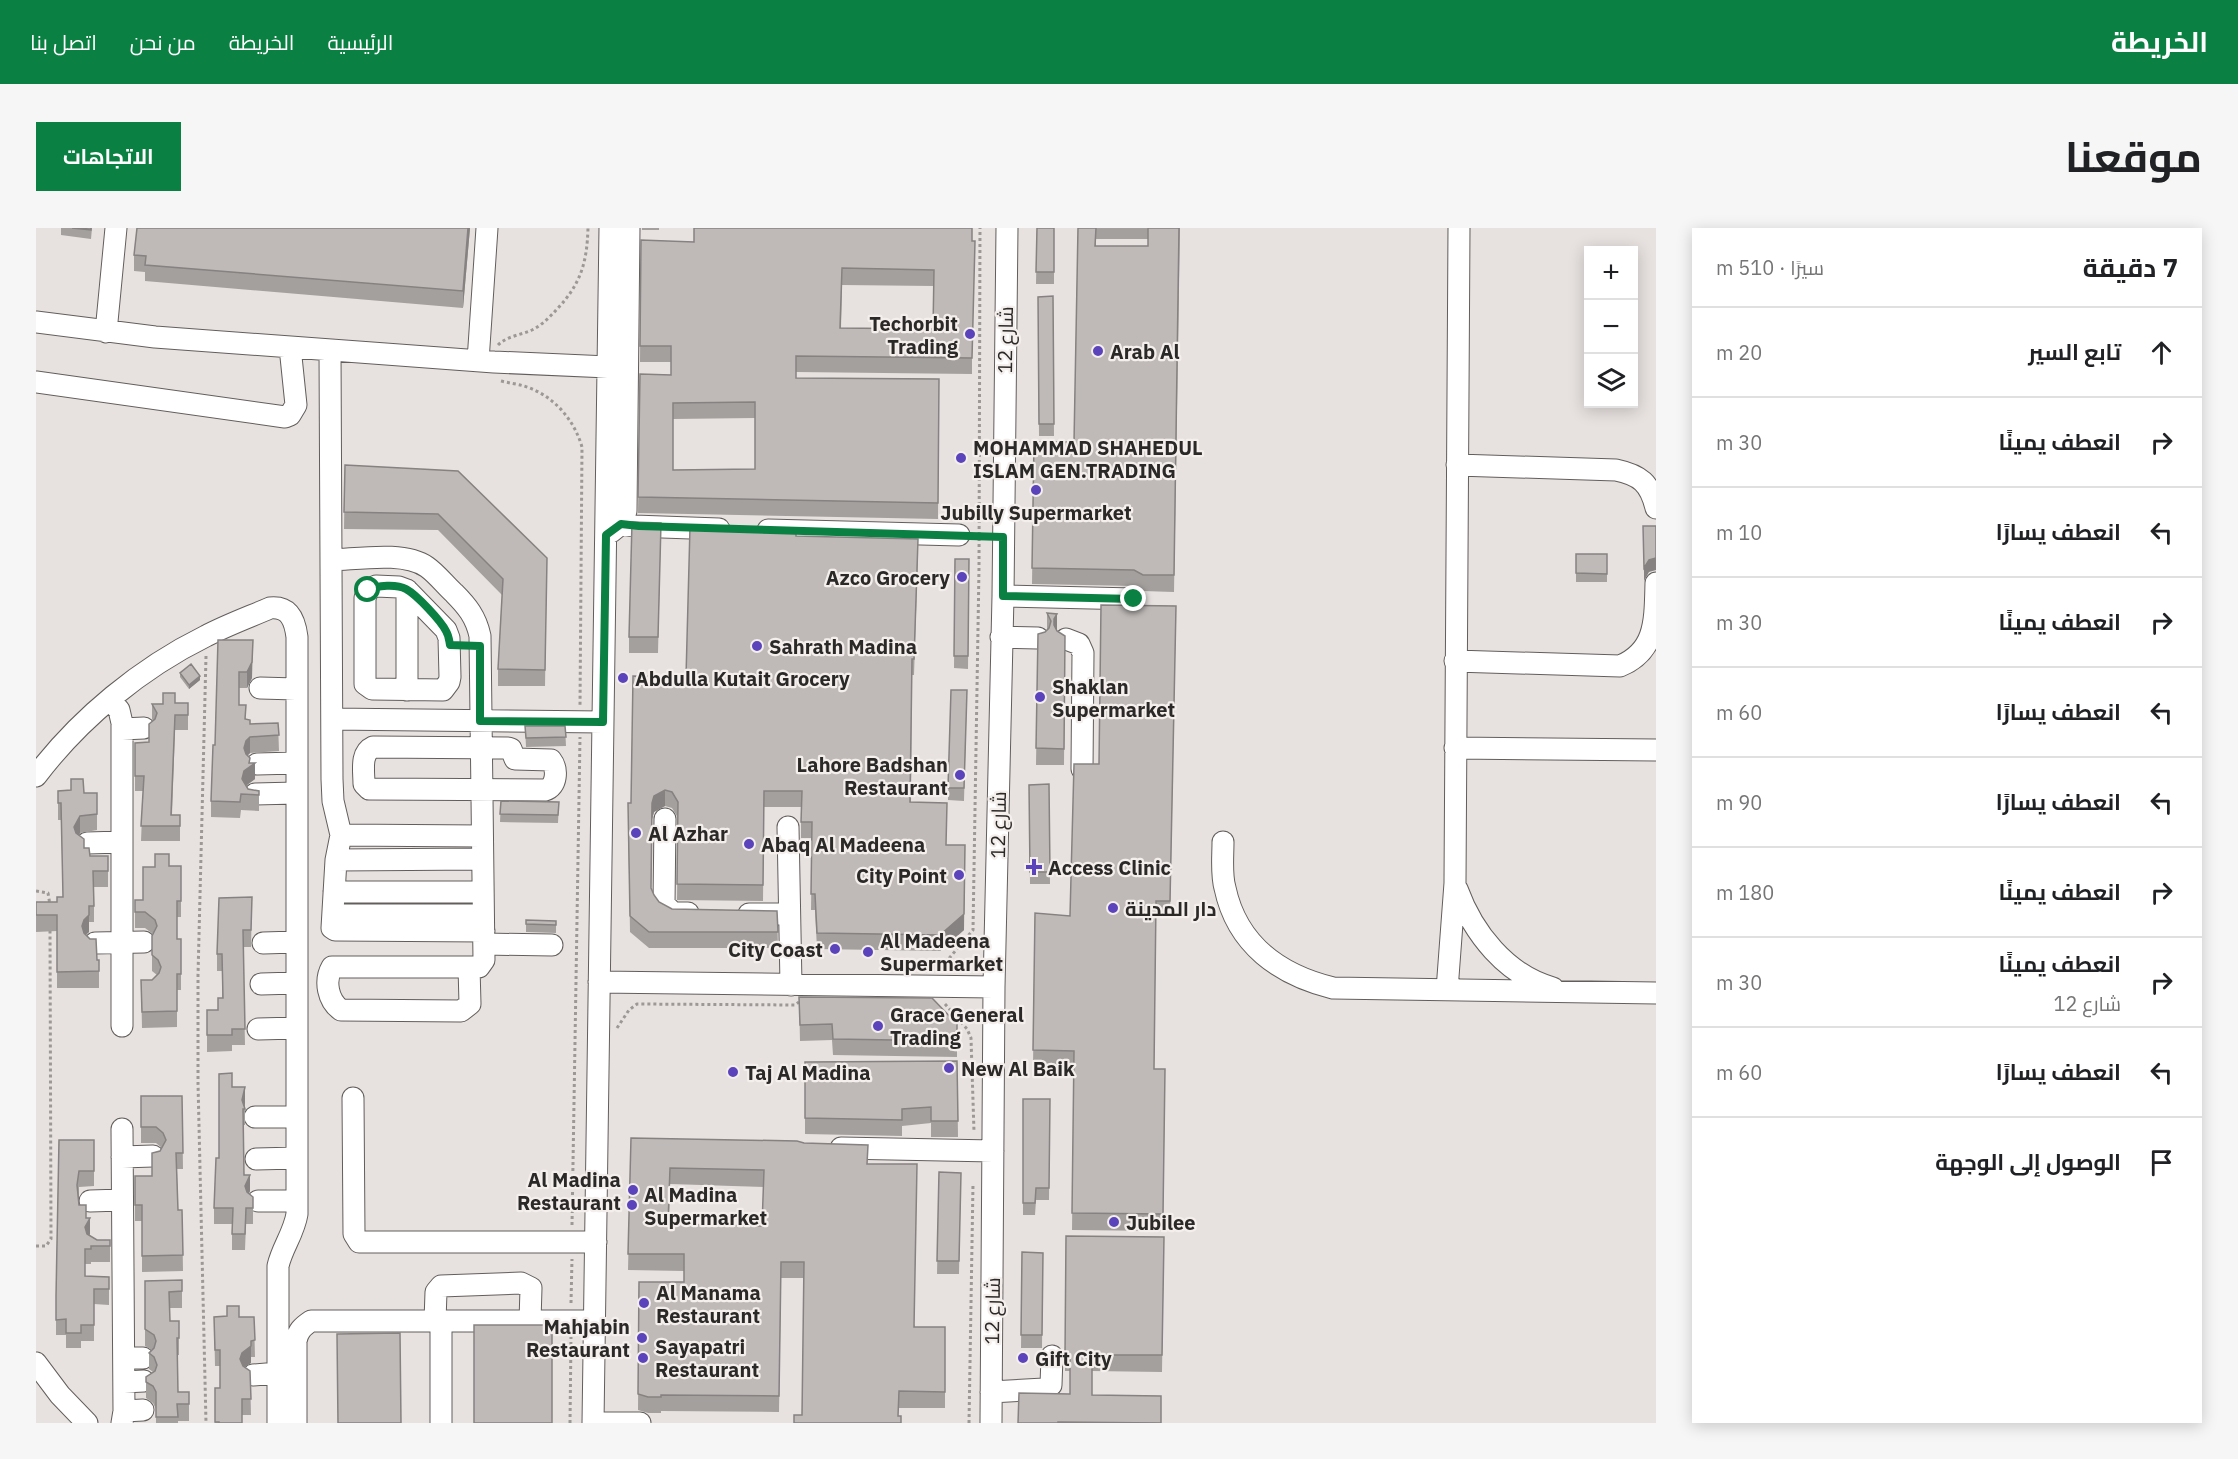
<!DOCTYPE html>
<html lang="ar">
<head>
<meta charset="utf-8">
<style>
	body { margin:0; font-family:"IBM Plex Sans",Cairo,sans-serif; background:#f6f6f6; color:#202124; direction:rtl }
	.controls { position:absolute; right:18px; top:18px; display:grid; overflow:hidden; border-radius:0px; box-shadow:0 3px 15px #0003 }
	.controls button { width:54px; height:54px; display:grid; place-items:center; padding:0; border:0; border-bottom:2px solid #e0e0e0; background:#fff; color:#202124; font:30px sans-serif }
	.stop { position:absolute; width:18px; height:18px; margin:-14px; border:4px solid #0b8043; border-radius:50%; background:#fff }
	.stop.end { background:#0b8043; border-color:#fff; box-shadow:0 2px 6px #0008 }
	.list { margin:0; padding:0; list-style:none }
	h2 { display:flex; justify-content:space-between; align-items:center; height:78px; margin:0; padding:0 24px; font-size:26px }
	h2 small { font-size:20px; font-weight:400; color:#757577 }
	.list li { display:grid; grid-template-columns:39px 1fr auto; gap:18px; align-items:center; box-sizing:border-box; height:90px; padding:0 24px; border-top:2px solid #e0e0e0 }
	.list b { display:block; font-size:22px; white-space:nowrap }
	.list p { margin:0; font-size:20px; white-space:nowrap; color:#757577 }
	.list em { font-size:20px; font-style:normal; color:#757577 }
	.icon { flex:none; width:33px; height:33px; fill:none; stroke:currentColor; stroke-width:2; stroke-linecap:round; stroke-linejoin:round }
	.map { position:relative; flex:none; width:1620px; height:1195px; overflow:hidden; direction:ltr; border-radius:0px }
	header { display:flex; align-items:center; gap:36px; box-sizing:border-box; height:84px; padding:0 30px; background:#0b8043; color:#fff }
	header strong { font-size:28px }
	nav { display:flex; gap:33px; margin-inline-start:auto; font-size:21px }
	.intro { display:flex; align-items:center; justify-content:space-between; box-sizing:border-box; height:144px; padding:0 36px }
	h1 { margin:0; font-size:42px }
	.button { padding:15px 27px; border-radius:0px; background:#0b8043; color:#fff; font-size:21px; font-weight:700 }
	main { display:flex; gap:36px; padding:0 36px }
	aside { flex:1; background:#fff; border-radius:0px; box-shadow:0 3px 15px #0003 }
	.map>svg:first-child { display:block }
</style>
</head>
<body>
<header>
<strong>الخريطة</strong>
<nav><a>الرئيسية</a><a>الخريطة</a><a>من نحن</a><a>اتصل بنا</a></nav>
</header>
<div class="intro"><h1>موقعنا</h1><a class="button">الاتجاهات</a></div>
<main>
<aside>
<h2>7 دقيقة<small>سيرًا · 510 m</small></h2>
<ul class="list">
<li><svg class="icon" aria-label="ahead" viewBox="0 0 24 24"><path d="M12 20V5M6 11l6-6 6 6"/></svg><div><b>تابع السير</b></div><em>20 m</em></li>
<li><svg class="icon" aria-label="right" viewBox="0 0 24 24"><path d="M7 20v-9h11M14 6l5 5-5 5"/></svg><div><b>انعطف يمينًا</b></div><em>30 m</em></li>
<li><svg class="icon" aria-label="left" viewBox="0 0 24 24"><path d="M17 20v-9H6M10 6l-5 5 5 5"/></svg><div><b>انعطف يسارًا</b></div><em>10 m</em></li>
<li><svg class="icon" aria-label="right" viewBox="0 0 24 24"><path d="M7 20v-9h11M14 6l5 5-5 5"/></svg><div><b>انعطف يمينًا</b></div><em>30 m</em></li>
<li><svg class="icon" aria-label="left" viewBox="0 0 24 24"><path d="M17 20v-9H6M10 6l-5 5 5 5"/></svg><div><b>انعطف يسارًا</b></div><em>60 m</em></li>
<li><svg class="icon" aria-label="left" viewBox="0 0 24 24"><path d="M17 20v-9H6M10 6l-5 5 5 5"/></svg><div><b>انعطف يسارًا</b></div><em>90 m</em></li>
<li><svg class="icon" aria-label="right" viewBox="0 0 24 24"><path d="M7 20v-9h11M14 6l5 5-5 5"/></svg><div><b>انعطف يمينًا</b></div><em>180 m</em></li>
<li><svg class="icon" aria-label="right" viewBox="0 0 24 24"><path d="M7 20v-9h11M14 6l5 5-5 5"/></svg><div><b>انعطف يمينًا</b><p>شارع 12</p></div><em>30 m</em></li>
<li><svg class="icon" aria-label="left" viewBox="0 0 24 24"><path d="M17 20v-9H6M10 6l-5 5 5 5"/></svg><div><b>انعطف يسارًا</b></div><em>60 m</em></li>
<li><svg class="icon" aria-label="arrive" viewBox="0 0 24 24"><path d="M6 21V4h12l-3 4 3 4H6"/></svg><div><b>الوصول إلى الوجهة</b></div></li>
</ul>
</aside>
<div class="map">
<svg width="1620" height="1195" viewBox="0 0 1620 1195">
	<rect width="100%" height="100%" fill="#e7e2e0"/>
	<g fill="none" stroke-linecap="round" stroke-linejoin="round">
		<!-- minor casing -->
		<g stroke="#625e5c" stroke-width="23">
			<path id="minor" d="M0,94l119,15 339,25 114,5
				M70,104l10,-104
				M294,122l2,429 1,22 8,34 -5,25 -4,68 3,2 149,1
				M442,133l9,-133
				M0,154l249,35 5,-2 6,-10 -6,-58
				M1421,237l159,5c24,5 34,13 40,38
				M585,296l13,2 85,3
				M732,302l191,5
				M575,304l10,-8 5,-13 3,-283
				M296,332c27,-1 72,-9 95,7 10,7 18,18 27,26 13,13 22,24 26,43l4,324 -5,7h-10
				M340,358l23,1 8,3 39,40 3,8 1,39 -1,5 -6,8 -71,-1 -7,-5v-86l3,-8z
				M967,368l131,3
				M965,409l37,1
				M1030,411l13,5 4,9 -1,116
				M1419,433l165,5c36,-15 35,-45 36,-83
				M224,460l36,1
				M371,462v-100
				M74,472l9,10 3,13v303
				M296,491l271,3
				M86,501l22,-1
				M337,519l135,1 3,1 4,10 36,1c7,9 6,27 -6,30l-176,-1 -5,-5c0,-13 -4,-31 9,-37z
				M1419,520l201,2
				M221,536l39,-1
				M0,548c44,-58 105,-108 170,-140 21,-11 43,-19 64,-28 20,-2 25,13 27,29v577c-3,19 -15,34 -19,52v157
				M219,566l41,-1
				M629,591l-1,85 9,9h15
				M752,599l3,158
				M305,607l141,1
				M1187,614c0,15 -2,32 2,46 12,57 55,87 108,100l323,5
				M51,615l35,-1
				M300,632l146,-1
				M1421,661c16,44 49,86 96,99
				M298,664h149
				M713,686h40
				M297,687h150
				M59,715l49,-1
				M227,715l33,-1
				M448,716l68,1
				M296,739h137l1,37 -9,7 -120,-1c-13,-9 -17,-29 -9,-43z
				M563,754l395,5
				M225,756l35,-1
				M1411,762l8,-107 4,-655
				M222,801l39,-1
				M317,870l1,136 5,8h237
				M219,889h42
				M86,901l2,282 -2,12
				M805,920l152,3
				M86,929l31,-1
				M220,931l41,-1
				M54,973l32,-1
				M222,973h39
				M399,1093l1,-29 5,-6 80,-3 10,5 -1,33
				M405,1093v102
				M88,1130h19
				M0,1135l24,32 27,28
				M217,1147l25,-2
				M88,1154l20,-1
				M955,1164l53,-3 7,-4 1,-29
				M88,1183l19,-1
				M260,1195v-82c2,-10 6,-14 15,-20h284
				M557,1195l17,-1195
				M557,1195h47
				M955,1195l3,-436 9,-391 4,-368"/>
		</g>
		<!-- path -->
		<path stroke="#9c9896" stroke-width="3" stroke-dasharray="3 3" stroke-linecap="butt" d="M462,117c9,-9 23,-10 34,-15 10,-5 18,-13 25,-21 24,-25 30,-47 31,-81
			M465,153c8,2 16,3 23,5 29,9 50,33 58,61l-2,259
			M170,428l-8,319v108l8,340
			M0,663l12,2 2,12
			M909,741l1,-7 27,-32 6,-362 1,-340
			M909,776l22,25 4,9 3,94
			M581,800l12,-18 8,-6 158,1 4,-3
			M536,997l8,-488
			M0,1018h10l5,-7 -1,-310
			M535,1075l1,-44
			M534,1195l1,-86
			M933,1195l4,-239"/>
		<!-- minor -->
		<use href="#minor" stroke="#fff" stroke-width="21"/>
	</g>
	<!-- wall -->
	<path fill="#a4a09e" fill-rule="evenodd" d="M25,0h31l-1,11 -30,-4z
		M101,0h333l-7,80 -318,-27v-9l-11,-1v-16z
		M606,0h17v2h-17z
		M936,0v146l-176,-2v6l143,1 -1,140 -300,-6 2,-139 31,1v-13h-31l1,-122 53,2zM806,57l92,1 -1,43 -92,-1zM719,190v51l-82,1v-51z
		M1001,0h17v56h-18z
		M1042,0h102l-6,364 -31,-1 -9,-5 -102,-2 2,-142h40zM1060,11h52v7h-52z
		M1017,68l1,140h-15l-1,-139z
		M309,237l202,93 -2,128h-47v-17l4,-74 -64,-65 -94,-1z
		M625,295l-3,130h-29v-16z
		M760,308l122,19 -4,120h-2l-1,127 35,43 18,85 -24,21 -123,-2 -2,-39h-4l1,-72h-11v-31h-37l-1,94 -86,-1 1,-82 -6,-10 -7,-2 -11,6 -2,7 -1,69 3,7 5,7 13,7 105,2 1,37h-129l-19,-16 -2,-113 3,-16 55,-126z
		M1540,326h31v28h-31z
		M919,331h14l-1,110 -14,-1z
		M1140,378l-6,312 -14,-1 -2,152h11l-2,162 -91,-1 2,-163h-41l2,-154 35,3 29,-152z
		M1011,385l10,17v1l8,5 -1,129h-28l2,-131 7,-2 2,-2z
		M182,412l34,38 -5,10h-8v17l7,14 4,5 28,-1 1,28 -29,2 -3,3 8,23 -9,7 2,3 11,2v20l-18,-1 -1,8 -29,-1v-16l4,-56z
		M144,445l20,7 -11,9 -9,-12z
		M915,462h16l-3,111 -16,-1z
		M152,475v27h-13l-3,85h8v26h-39l2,-50h-8v-48l14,-1 4,-21 -1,-2v-15z
		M489,498h40l1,20 -40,1z
		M1013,556l1,100h-20l-1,-99z
		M22,563l26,2h13v37l-17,3 -1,2 5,13 6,8h18v31h-14v35h-5v10l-3,3 11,25h2v28h-42v-57l-21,1v-30h21l6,-5 -2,-77h-3z
		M465,573l58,1 -1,21 -58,-1z
		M133,638h12v51h-4v22h4v51h-4v37l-35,1 -1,-48h11l5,-5 -5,-4v-35l1,-2 -8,-6h-10v-28h8z
		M216,669l-1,50h-8l2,98h-13v6l-25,1v-42h11l4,-12v-27h-5v-17z
		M490,692l30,1v12l-30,-1z
		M763,769l158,27v33l-124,-2 -1,-15 -32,1z
		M921,833l1,76h-27v-14l-29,3v10l-97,-2v-72z
		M196,859l13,16v22h-2l1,50 6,16 -1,2 4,4v27h-7l-1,26h-13v-26h-18v-16l5,-50z
		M105,868h41l1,73h-6l1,41h4l1,61 -41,1v-51h-7v-45h17l10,-28 -6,-5h-15z
		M987,871h27l-1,101h-13l-1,15h-12z
		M595,910l237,26 47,163h30v81h-46l-97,7 2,-137h-23l-2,134 -118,-1v2h-13l-10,-3 1,-128h45v-11l-56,-1zM634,956l94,3 -2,39 -93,-2z
		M23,912h35v46l-15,1v18l7,13 4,16 -1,1 8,5h13v22h-19v2h-6v12l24,1v28l-15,-1v37h-13v7h-15v-13h-10v-39z
		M903,944l22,1 -2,101h-22z
		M1030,1008l98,1 -2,135 -70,-1v24l69,28h-143l52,-29v-23h-5z
		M986,1024l21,1 -1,95h-21z
		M146,1052v28h-12v13h9v34h-2l1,37h11v29h-11v2h-22v-14l-3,-6 -7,-5v-21l7,-5 -4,-3v-16l3,-3 -7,-4v-65z
		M178,1089h40l1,40h-4v6l-7,4 6,4 1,44h-9v8h-27v-35h5v-22h-5z"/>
	<!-- shaded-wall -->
	<path fill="#868281" d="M432,0h2l-7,80v-17z
		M1620,330v12l-7,2 -5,9v-13l5,-8z
		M1021,386v16l-3,5v-16z
		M217,412l-1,38 -5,10v-16z
		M164,448v4l-11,9v-4z
		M214,509v16l-4,4 -2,-9 2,-7z
		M219,535v16l-11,8 -2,8v-16l2,-8z
		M629,562v16l-11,6 -2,7v-16l2,-7z
		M44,588v17l-6,10v-16z
		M929,617l-1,85 -24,21v-16z
		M53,687v17l-5,4 -2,-10 2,-6z
		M209,859v16l-1,6 -2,-9z
		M214,947v16l-5,11v-16z
		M54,990v16l-5,8v-15z
		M215,1118v17l-9,6 -2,-10 2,-6z"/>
	<!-- building -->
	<path fill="#bfbab8" stroke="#868281" stroke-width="1.5" fill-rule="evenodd" d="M36,0h19v2z
		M101,0h331l-5,63 -318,-26 1,-9 -12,-1z
		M658,0h278v13h3l-3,117 -176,-2v22l143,1 -1,124 -300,-6 2,-123 31,1v-29h-31l1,-106 53,2zM806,40l92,2 -1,59 -93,-1zM719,174v67l-82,1v-67z
		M1001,0h17v44h-18z
		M1042,0h18l-1,18h53v-18h31l-5,347h-31l-9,-5 -102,-2 2,-126h40z
		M1017,68l1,128h-15l-1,-127z
		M309,237l113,6 89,87 -2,112 -47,-1 5,-90 -65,-65 -94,-2z
		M596,294l29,1 -3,114h-29z
		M1607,298h13v32l-7,2 -5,8z
		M654,299l106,2v7l122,3 -4,120h-2l-2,143 37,1 -1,42h19l-1,69 -24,21 -123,-2 -2,-39h-4l1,-72h-11l1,-31h-38l-1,94 -86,-1 1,-82 -6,-10 -7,-2 -11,6 -2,7 -1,85 3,7 5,7 13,7 105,2 1,21h-129l-19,-16 -2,-113h3l2,-127 53,1z
		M1540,326h31v20l-31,-1z
		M919,331h14l-1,97h-14z
		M1065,377l75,1 -6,295h-14l-2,168h11l-2,145 -91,-1 2,-162 -41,-1 2,-137 35,3 4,-152h25z
		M1011,385l10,1 -3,5v6l3,6 8,5 -1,113 -28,-1 2,-114 7,-2 4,-4 2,-7z
		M182,412h35l-1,22 -5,10h-8v33h7l-1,14 5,1v4l28,-1 1,12 -29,2 -4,4 -2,7 2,6 4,4 -1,5h6l-11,8 -2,8 6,10 11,2v4l-18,-1 -1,8 -29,-1 2,-56h2z
		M155,436l9,12 -11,9 -9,-12z
		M915,462h16l-3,98h-16z
		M127,465h12v10h13v12h-13l-4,100h9v11h-39l3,-50h-9v-33l14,-1v-18l6,-5 2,-6 -5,-9h11z
		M489,498h40l1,11 -40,1z
		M35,551h12l1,14h13v21l-17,2 -6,11 2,6 8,6v9h5l1,8h18v15h-15l1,35h-5v9l-5,5 -2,6 2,7 6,6h6l1,21h2v11l-42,1v-57h-21v-13h21v-5h6l-2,-94h-3v-12l13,-1z
		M1013,556l1,88h-20l-1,-87z
		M465,573l58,1 -1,13 -58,-1z
		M119,626h14v12h12v35h-4v38h4v35h-4v37l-35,1 -1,-32h11l7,-7 2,-6 -3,-7 -6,-5v-19l5,-10 -2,-6 -10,-8h-10v-12h8v-33h12z
		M216,669l-1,33h-8l2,99h-13v6h-25v-25h11v-12h5l-1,-44h-5l2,-56z
		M490,692l30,1v4l-30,-1z
		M763,769l133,1 25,26v17l-124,-2 -1,-15 -32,1z
		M921,833l1,60h-27v-14l-29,2v11l-97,-2v-56z
		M196,845v14h13l-3,13 3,9h-2l1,66h6l-5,11 2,6 6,5v11h-7l-1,26h-13l1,-26h-19l2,-50h3v-84z
		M105,868h41l1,57h-7l2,57h4l1,45 -41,1v-51h-7v-29h17v-23l8,-2 6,-11 -3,-7 -7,-6h-15z
		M987,871h27l-1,89h-13l-1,15h-12z
		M595,910l166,3 7,2 64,2 -1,19h50l-3,163h31v65l-46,-1 -1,25h3v7h-107v-8h8l2,-153h-23l-2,134 -118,-1v2h-13l-10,-3 1,-112h45v-28h-56zM634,940l94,2 -2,56 -94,-2z
		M23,912h35v31h-15l-2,14 2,20h7v13h4l-5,9 2,7 10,6h13v6h-19v3h-6v27l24,1v12h-15v36h-13v8h-15v-14l-10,1v-24z
		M903,944l22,1 -2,88h-22z
		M1030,1008l98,1 -2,118h-70v40l69,1v27l-103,-1v1h-40l1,-30 51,1v-40h-5z
		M986,1024l21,1 -1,82h-21z
		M146,1052v11l-13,1 1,29h9v17h-2l1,54h11v12h-12l1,13h-22v-25l-3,-6 -7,-4v-5l9,-6 2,-6 -3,-8 -5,-4 5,-5 2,-7 -2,-6 -9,-6v-48z
		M191,1078h12v11h15l1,23 -4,1v5l-9,7 -2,6 3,7 7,5 1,28h-9v24h-23v-1h-4v-34h5v-38h-5l-1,-33 13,-1z
		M438,1097h78v98h-78z
		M364,1105l1,90h-63l-1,-89z"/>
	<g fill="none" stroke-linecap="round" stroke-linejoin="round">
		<!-- route -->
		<path stroke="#0b8043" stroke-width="8" d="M332,362c9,-5 29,-6 38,-1 11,6 35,32 40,42 3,5 3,9 4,14l30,1v75l123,1 3,-187 15,-11 18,2 364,11v59l131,3"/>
	</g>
	<!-- markers -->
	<g fill="#5b43bb" stroke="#f4efed" stroke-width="2">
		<circle cx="934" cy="106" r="6"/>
		<circle cx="1062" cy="123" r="6"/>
		<circle cx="925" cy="230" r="6"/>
		<circle cx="1000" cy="262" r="6"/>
		<circle cx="926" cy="349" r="6"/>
		<circle cx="721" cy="418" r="6"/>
		<circle cx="587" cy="450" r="6"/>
		<circle cx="1004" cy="469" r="6"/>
		<circle cx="924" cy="547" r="6"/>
		<circle cx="600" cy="605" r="6"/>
		<circle cx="713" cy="616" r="6"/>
		<path d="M995 630h6v6h6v6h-6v6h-6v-6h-6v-6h6z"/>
		<circle cx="923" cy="647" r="6"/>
		<circle cx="1077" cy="680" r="6"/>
		<circle cx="799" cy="721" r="6"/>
		<circle cx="832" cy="724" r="6"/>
		<circle cx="842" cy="798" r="6"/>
		<circle cx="913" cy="840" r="6"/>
		<circle cx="697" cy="844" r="6"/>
		<circle cx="597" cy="962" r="6"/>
		<circle cx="596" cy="977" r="6"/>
		<circle cx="1078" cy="994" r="6"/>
		<circle cx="608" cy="1075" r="6"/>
		<circle cx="606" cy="1110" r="6"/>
		<circle cx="607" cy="1130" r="6"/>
		<circle cx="987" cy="1130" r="6"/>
	</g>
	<g text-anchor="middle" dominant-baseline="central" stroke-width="4.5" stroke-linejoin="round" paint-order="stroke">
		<!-- poi labels -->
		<g font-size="20" font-weight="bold" fill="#2b2928" stroke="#f4efed" text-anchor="start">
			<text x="922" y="95" text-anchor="end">Techorbit<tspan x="922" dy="23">Trading</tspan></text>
			<text x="1074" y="123">Arab Al</text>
			<text x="937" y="219">MOHAMMAD SHAHEDUL<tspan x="937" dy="23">ISLAM GEN.TRADING</tspan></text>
			<text x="1000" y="284" text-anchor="middle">Jubilly Supermarket</text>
			<text x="914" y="349" text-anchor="end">Azco Grocery</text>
			<text x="733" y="418">Sahrath Madina</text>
			<text x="599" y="450">Abdulla Kutait Grocery</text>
			<text x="1016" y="458">Shaklan<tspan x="1016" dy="23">Supermarket</tspan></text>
			<text x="912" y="536" text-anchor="end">Lahore Badshan<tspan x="912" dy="23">Restaurant</tspan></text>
			<text x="612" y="605">Al Azhar</text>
			<text x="725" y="616">Abaq Al Madeena</text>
			<text x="1012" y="639">Access Clinic</text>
			<text x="911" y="647" text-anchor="end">City Point</text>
			<text x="1089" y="680">دار المدينة</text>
			<text x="844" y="712">Al Madeena<tspan x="844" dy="23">Supermarket</tspan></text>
			<text x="787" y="721" text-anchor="end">City Coast</text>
			<text x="854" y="786">Grace General<tspan x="854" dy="23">Trading</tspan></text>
			<text x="925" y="840">New Al Baik</text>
			<text x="709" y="844">Taj Al Madina</text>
			<text x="585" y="951" text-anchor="end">Al Madina<tspan x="585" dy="23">Restaurant</tspan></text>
			<text x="608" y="966">Al Madina<tspan x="608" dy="23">Supermarket</tspan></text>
			<text x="1090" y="994">Jubilee</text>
			<text x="620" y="1064">Al Manama<tspan x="620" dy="23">Restaurant</tspan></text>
			<text x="594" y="1098" text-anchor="end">Mahjabin<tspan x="594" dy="23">Restaurant</tspan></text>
			<text x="619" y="1118">Sayapatri<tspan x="619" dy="23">Restaurant</tspan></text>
			<text x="999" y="1130">Gift City</text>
		</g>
		<!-- street labels -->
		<g font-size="20" fill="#2b2928" stroke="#f4efed">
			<text transform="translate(969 112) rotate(-89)">شارع 12</text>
			<text transform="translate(962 597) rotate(-89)">شارع 12</text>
			<text transform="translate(956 1083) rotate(-89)">شارع 12</text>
		</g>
	</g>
</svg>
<div class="controls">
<button>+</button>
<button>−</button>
<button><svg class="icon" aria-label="layers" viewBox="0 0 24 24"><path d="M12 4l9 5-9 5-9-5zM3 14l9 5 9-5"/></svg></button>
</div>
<div class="stop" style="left:332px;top:362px"></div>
<div class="stop end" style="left:1098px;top:371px"></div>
</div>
</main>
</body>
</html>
